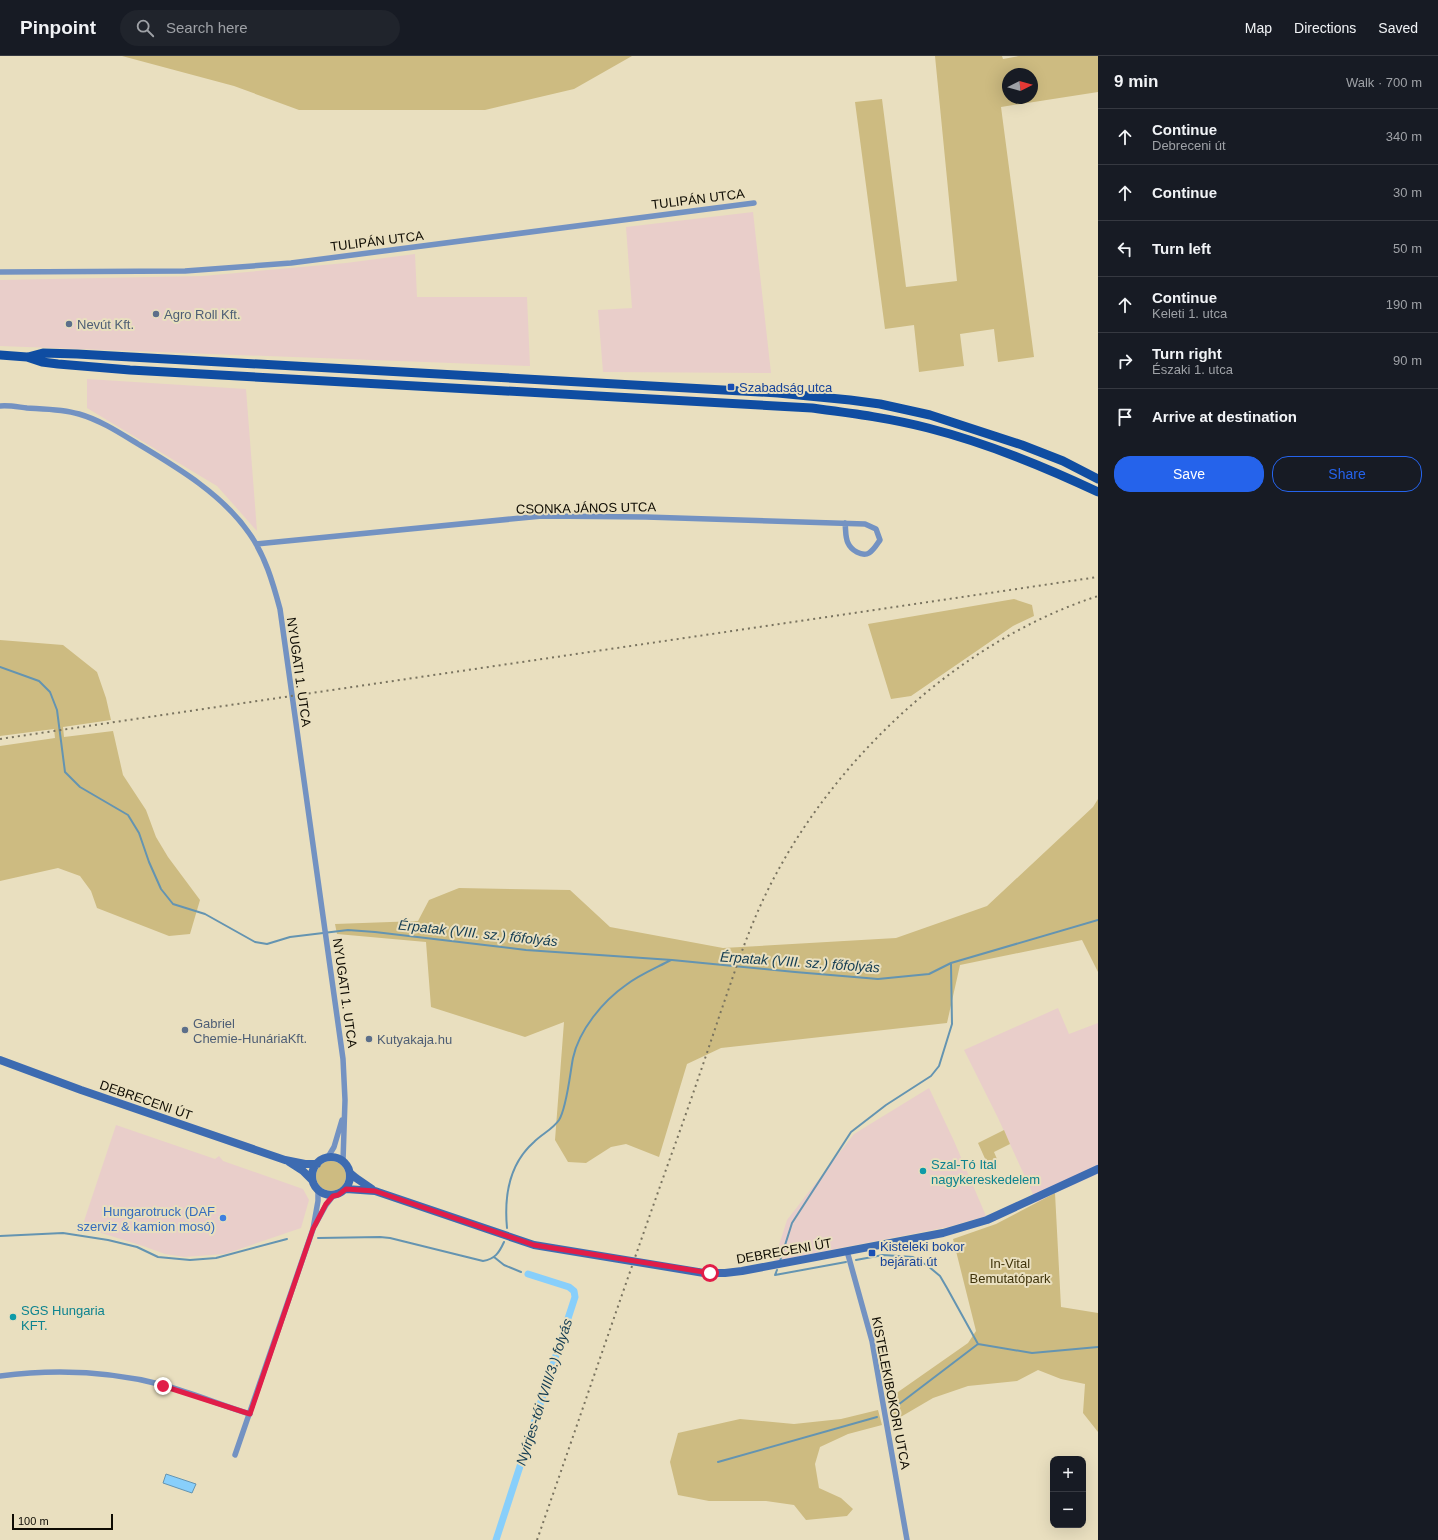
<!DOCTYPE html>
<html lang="en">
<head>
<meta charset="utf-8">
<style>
	body { margin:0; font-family:Arial,sans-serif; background:#20242c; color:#f1f3f6 }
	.controls { position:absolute; right:12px; bottom:12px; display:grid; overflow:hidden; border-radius:8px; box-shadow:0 4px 16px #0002 }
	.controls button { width:36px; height:36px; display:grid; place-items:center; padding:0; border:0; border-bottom:1px solid #363941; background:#171b24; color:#f1f3f6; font:20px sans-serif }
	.compass { position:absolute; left:1002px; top:12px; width:36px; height:36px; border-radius:50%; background:#171b24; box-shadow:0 4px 16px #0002; rotate:84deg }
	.scale { position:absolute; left:12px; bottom:10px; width:101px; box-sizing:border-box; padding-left:4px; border:2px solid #0f0c03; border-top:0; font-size:11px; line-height:14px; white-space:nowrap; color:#0f0c03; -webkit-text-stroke:3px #e9dfbf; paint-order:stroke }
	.stop { position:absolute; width:12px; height:12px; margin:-9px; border:3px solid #e11d48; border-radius:50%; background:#fff }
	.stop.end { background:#e11d48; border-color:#fff; box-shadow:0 1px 4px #0008 }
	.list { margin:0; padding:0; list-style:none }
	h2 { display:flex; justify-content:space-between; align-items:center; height:52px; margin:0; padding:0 16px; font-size:17px }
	h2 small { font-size:13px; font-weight:400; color:#9ea1a6 }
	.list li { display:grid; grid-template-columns:26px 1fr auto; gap:12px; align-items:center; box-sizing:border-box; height:56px; padding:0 16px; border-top:1px solid #363941 }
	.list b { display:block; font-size:15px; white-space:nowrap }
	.list p { margin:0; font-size:13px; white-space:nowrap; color:#9ea1a6 }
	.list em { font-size:13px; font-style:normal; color:#9ea1a6 }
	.actions { display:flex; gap:8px; padding:12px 16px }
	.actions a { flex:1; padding:9px 0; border:1px solid #2563eb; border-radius:16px; text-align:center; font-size:14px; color:#2563eb }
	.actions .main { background:#2563eb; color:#fff }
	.icon { flex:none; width:22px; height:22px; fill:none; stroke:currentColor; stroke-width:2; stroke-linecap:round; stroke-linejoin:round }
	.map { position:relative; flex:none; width:1098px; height:1484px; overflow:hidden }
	header { display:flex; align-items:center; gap:24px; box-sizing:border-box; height:56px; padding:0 20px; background:#171b24; border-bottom:1px solid #363941 }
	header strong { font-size:19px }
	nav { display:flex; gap:22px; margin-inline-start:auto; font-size:14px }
	.search { width:280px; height:36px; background:#20242c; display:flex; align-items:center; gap:10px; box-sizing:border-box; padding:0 14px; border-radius:22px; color:#9ea1a6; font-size:15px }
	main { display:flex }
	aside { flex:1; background:#171b24 }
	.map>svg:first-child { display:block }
</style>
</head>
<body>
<header>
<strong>Pinpoint</strong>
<div class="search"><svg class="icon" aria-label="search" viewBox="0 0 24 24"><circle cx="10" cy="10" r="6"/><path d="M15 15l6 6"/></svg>Search here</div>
<nav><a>Map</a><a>Directions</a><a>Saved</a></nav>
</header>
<main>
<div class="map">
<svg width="1098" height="1484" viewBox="0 0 1098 1484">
	<rect width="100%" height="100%" fill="#e9dfbf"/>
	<!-- commercial -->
	<path fill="#e9ceca" d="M753,156l18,161 -168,-1 -5,-62 34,-2 -6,-81z
		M415,198l2,43h110l3,69 -530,-20v-66l203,-4 143,-13z
		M87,323l159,10 11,142 -40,-45 -130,-78z
		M1058,952l11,26 29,-11v151l-43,19 -18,10 -39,-85 -34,-68z
		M929,1032l25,53 32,75 -38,11 -174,34 13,-41 67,-86z
		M116,1069l99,34 4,-3 4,5 80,28 6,11 -8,28 -76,26 -41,3 -19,-3 -22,-8 -61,-19z"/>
	<!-- green -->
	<path fill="#cdbb81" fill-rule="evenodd" d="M122,0h510l-58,33 -89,21h-186l-65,-24z
		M935,0h67l1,3 16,-3h79v36l-97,15 33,250 -36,5 -4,-33 -34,5 4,32 -45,6 -5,-47 -29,4 -30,-227 27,-3 24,188 51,-6zM1008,18h24v24h-24z
		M1014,543l18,6 2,11 -21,10 -102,70 -20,3 -23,-75z
		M0,584l63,5 34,27 9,26 5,22 -48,7 1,10 49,-6 10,44 23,35 10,27 12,20 32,43 -10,34 -21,2 -72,-28 -6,-17 -11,-15 -22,-8 -58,13v-135l55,-8 -1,-9 -54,7z
		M1098,743v173l-16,-32 -122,25 -13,58 -226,25 -34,16 -28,93 -33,-13 -15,3 -25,16 -18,-1 -13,-22 9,-118 -39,15 -94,-30 -5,-65 -89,-8 -2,-10 83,-3 11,-21 30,-12 111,2 40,37 113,21 173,-10 91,-32 106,-99z
		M1004,1074l6,14 -16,8 3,7 -10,4 -9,-20z
		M316 1120a15 15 0 1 1 30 0a15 15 0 1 1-30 0Z
		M1055,1137l6,114 37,6v119l-15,-19 2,-29 -24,-5 -23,-9 -21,11 -49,5 -35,12 -41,24 -4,-23 80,-56 8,-12 -23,-92 43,-15z
		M878,1354l4,15 -34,9 -28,13 -5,17 4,24 22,10 12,11 -6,7 -41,4 -12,-15 -28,-4h-57l-31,-6 -8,-33 8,-29 62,-14 54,5 47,-5z"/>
	<!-- water -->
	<path fill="#88cffb" stroke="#6494b1" d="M166,1418l30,10 -4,9 -29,-10z"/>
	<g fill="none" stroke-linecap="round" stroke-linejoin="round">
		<!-- stream -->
		<path stroke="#6494b1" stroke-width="2" d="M0,611l39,14 11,11 7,18 8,62 15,15 48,28 11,18 10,29 12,27 12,15 32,10 50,28 12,2 23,-7 58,-7 27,2 151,18 146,10 123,12 83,7 51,-5 22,-11 147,-43
			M507,1172c-3,-32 2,-64 27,-86 8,-8 19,-13 25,-22 8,-13 11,-47 14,-62 6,-28 30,-57 53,-73 13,-10 30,-17 45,-25
			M0,1180l63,-3 45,7 29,7 21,10 32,3 26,-2 71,-19
			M318,1182l62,-1 10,1 93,23c12,-2 16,-8 21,-19
			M494,1201l10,8 17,7
			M856,1204l27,-5 30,2 15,9 12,10 7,12 31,56 54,9 66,-6
			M780,1205l12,-38 59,-91 35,-27 45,-29 8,-10 13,-42 -1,-60
			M777,1214l-2,5 71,-13
			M890,1355l88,-67
			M718,1406l159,-45"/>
		<!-- canal -->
		<path stroke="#88cffb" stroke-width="7" d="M496,1484l79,-243 -1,-6 -5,-4 -41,-13"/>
		<!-- street -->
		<path stroke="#7392c2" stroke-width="5.5" d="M0,216l185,-1 106,-8 463,-60
			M0,350c9,-1 18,1 27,2 17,1 35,1 52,6 21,6 41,19 59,30 40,24 84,50 111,89 16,22 24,50 31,76l63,450 2,41 -2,61
			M256,488l286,-28 104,1 219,7 11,5 4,11c-3,4 -6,10 -11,13 -7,4 -18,-3 -21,-10 -3,-6 -2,-13 -3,-20
			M328,1101l6,-10 8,-27
			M315,1169l11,-20 7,-9
			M847,1195l25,90 35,199
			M0,1320c55,-7 109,-5 163,9 29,8 58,20 87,29
			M235,1399l78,-226 5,-28v-11"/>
		<!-- secondary -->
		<path stroke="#3d6bb1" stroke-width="8" d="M0,1004l81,30 204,70 20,4h12
			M312 1120a19 19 0 1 1 38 0a19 19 0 1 1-38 0Z
			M289,1106l14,9 9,9
			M350,1117l6,5 16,11
			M346,1133l29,2 159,54 170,28h21l17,-2 201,-38 44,-13 111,-51"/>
		<!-- primary -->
		<path stroke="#0f4da2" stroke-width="9" d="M0,299l27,2 15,5 16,2 72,6 682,38c38,5 78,10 116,20 59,15 115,38 170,64
			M28,301l15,-4 34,1 701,39 72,7 30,4 50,11 92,30 41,16 35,18"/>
		<!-- rail -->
		<path stroke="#79735f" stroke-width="2" stroke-dasharray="2 4" stroke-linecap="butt" d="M0,683l1098,-162
			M537,1484c47,-134 92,-268 140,-401 15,-42 29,-83 43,-125 12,-34 23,-69 38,-103 61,-139 194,-268 340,-315"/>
	</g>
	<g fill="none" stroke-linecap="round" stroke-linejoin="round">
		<!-- route -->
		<path stroke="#e11d48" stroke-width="5" d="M163,1330l87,28 63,-185 13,-25 7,-8 5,-1 8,-6 29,2 159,54 176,28"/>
	</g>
	<!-- markers -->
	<g fill="#5c6f8a" stroke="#e9dfbf" stroke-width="1.5">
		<circle cx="156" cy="258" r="4"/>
		<circle cx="69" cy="268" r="4"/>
		<circle cx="185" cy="974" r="4"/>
		<circle cx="369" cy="983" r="4"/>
	</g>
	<g fill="#1a4fb4" stroke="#e9dfbf" stroke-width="1.5">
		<rect x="727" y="327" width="8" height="8" rx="2"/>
		<rect x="868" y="1193" width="8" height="8" rx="2"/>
	</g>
	<g fill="#0f9aa8" stroke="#e9dfbf" stroke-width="1.5">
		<circle cx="923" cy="1115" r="4"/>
		<circle cx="13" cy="1261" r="4"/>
	</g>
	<circle fill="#3f7fe0" stroke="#e9dfbf" stroke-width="1.5" cx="223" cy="1162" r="4"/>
	<g text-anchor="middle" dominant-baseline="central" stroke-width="4" stroke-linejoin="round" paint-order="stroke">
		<!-- street labels -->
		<g font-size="13" fill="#0f0c03" stroke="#e9dfbf">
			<text transform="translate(698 143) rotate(-7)">TULIPÁN UTCA</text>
			<text transform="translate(377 185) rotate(-7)">TULIPÁN UTCA</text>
			<text transform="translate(586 452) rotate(-1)">CSONKA JÁNOS UTCA</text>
			<text transform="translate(299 616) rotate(82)">NYUGATI 1. UTCA</text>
			<text transform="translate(345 937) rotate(82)">NYUGATI 1. UTCA</text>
			<text transform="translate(146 1044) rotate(19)">DEBRECENI ÚT</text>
			<text transform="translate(784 1195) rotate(-10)">DEBRECENI ÚT</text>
			<text transform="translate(891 1337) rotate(79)">KISTELEKIBOKORI UTCA</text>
		</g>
		<!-- service labels -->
		<g font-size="13" fill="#4e5e75" stroke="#e9dfbf" text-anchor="start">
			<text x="164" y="258">Agro Roll Kft.</text>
			<text x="77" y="268">Nevút Kft.</text>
			<text x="193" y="967">Gabriel<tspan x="193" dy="15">Chemie-HunáriaKft.</tspan></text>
			<text x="377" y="983">Kutyakaja.hu</text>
		</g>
		<!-- transit labels -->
		<g font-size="13" fill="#164399" stroke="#e9dfbf" text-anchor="start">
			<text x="739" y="331">Szabadság utca</text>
			<text x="880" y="1190">Kisteleki bokor<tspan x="880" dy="15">bejárati út</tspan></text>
		</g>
		<!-- culture labels -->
		<g font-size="13" fill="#0d838f" stroke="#e9dfbf" text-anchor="start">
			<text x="931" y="1108">Szal-Tó Ital<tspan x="931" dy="15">nagykereskedelem</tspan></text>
			<text x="21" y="1254">SGS Hungaria<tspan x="21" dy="15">KFT.</tspan></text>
		</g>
		<!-- shop labels -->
		<g font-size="13" fill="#366cbe" stroke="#e9dfbf" text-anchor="end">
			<text x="215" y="1155">Hungarotruck (DAF<tspan x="215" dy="15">szerviz &amp; kamion mosó)</tspan></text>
		</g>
		<!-- park labels -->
		<g font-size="13" fill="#40340b" stroke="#e9dfbf">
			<text x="1010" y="1207">In-Vital<tspan x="1010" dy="15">Bemutatópark</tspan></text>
		</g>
		<!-- water labels -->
		<g font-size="14" font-style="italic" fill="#133c52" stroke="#e9dfbf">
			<text transform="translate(478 877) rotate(6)">Érpatak (VIII. sz.) főfolyás</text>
			<text transform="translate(800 906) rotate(4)">Érpatak (VIII. sz.) főfolyás</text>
			<text transform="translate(544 1336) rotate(-72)">Nyírjes-tói (VIII/3.) folyás</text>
		</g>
	</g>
</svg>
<div class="controls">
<button>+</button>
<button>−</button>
</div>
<svg class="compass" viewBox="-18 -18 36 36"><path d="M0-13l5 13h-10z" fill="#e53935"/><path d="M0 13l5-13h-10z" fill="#9ea1a6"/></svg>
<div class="scale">100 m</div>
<div class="stop" style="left:710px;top:1217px"></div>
<div class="stop end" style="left:163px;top:1330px"></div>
</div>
<aside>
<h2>9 min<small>Walk · 700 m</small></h2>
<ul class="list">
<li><svg class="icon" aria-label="ahead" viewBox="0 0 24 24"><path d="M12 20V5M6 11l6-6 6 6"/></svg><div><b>Continue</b><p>Debreceni út</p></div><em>340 m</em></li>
<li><svg class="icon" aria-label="ahead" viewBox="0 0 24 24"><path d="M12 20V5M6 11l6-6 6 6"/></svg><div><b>Continue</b></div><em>30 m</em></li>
<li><svg class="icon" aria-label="left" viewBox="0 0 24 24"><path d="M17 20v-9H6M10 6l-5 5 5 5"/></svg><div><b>Turn left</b></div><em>50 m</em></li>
<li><svg class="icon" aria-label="ahead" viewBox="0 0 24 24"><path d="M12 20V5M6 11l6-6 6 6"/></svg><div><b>Continue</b><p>Keleti 1. utca</p></div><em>190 m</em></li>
<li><svg class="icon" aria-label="right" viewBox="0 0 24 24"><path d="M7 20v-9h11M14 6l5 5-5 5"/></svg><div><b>Turn right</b><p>Északi 1. utca</p></div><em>90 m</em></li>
<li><svg class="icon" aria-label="arrive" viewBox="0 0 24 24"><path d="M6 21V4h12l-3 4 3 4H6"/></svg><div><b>Arrive at destination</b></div></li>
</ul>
<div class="actions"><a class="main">Save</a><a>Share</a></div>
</aside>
</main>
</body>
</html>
